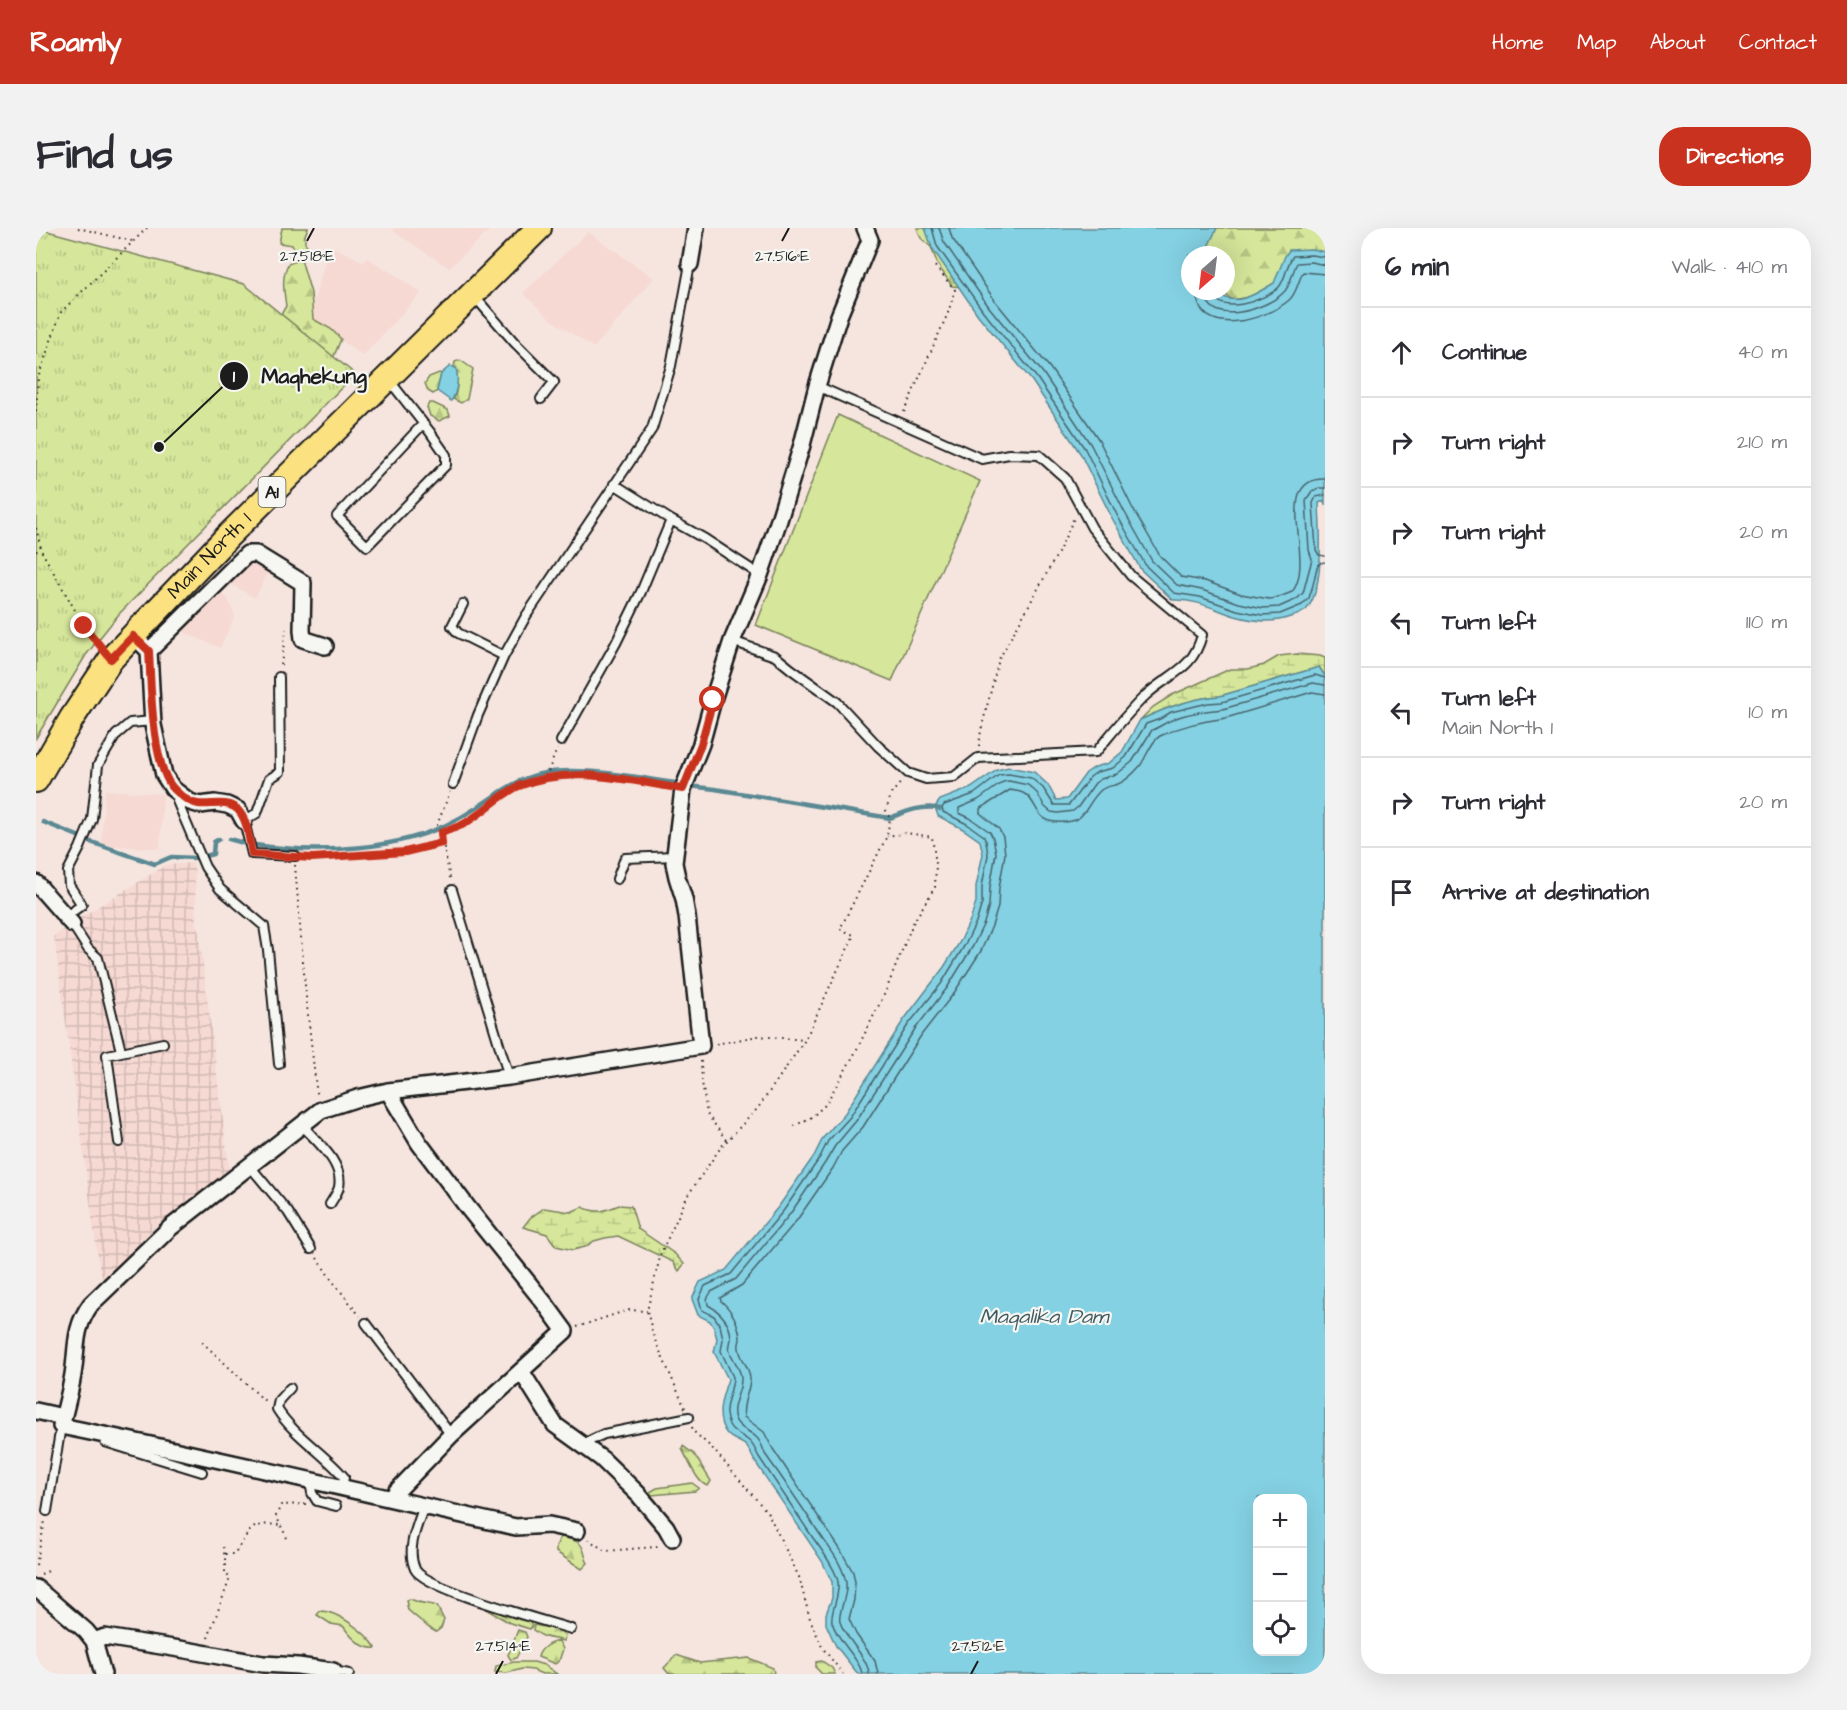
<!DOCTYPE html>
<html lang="en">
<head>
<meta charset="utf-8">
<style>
	body { margin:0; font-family:"Architects Daughter",sans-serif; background:#f2f2f3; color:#2b2b33 }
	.controls { position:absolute; right:18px; bottom:18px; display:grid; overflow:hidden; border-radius:12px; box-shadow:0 6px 24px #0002 }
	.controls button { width:54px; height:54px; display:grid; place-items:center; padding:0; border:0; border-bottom:2px solid #e1e1e2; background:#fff; color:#2b2b33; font:30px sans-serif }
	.compass { position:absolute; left:1145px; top:18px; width:54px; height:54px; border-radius:50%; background:#fff; box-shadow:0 6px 24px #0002; rotate:208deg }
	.stop { position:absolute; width:18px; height:18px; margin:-14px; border:4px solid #c8321e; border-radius:50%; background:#fff }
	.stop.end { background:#c8321e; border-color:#fff; box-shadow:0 2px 6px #0008 }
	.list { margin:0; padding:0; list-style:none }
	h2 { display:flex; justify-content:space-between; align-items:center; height:78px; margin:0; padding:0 24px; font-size:26px }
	h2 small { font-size:20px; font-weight:400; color:#7c7c81 }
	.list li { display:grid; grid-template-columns:39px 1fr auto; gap:18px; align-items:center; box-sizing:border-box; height:90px; padding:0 24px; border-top:2px solid #e1e1e2 }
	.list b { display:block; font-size:22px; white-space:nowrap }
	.list p { margin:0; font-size:20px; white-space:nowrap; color:#7c7c81 }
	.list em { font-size:20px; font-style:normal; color:#7c7c81 }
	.icon { flex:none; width:33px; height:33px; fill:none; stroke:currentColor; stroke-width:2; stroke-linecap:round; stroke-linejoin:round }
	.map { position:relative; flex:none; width:1289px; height:1446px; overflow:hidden; border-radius:24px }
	header { display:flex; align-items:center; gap:36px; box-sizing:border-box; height:84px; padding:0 30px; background:#c8321e; color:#fff }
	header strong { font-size:28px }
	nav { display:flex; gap:33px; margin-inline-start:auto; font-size:21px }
	.intro { display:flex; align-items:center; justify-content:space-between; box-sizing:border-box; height:144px; padding:0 36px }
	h1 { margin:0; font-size:42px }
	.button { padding:15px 27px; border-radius:24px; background:#c8321e; color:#fff; font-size:21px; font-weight:700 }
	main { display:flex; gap:36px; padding:0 36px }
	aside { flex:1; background:#fff; border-radius:24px; box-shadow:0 6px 24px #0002 }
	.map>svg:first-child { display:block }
</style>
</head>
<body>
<header>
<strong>Roamly</strong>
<nav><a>Home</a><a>Map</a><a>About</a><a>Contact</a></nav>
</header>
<div class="intro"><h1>Find us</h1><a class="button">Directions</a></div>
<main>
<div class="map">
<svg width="1289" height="1446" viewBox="0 0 1289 1446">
	<defs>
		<pattern id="industrial-grid" width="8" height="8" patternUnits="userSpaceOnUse" patternTransform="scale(1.5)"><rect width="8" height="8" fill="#f6d9d2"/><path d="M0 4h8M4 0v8" fill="none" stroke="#d2bab4"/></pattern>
		<pattern id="forest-firs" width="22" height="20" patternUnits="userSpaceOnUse" patternTransform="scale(1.5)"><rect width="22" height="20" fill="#d6e69a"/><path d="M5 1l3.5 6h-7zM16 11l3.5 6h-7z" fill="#b7c584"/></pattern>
		<pattern id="wetland-marsh" width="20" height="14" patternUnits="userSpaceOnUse" patternTransform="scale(1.5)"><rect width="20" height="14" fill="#d6e69a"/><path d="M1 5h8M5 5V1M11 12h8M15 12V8" fill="none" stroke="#b7c584"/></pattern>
		<pattern id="park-tufts" width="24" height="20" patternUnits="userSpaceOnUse" patternTransform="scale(1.5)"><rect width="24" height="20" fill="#d6e69a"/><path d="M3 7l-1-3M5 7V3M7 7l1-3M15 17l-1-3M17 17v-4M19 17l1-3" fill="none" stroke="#b7c584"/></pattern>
	</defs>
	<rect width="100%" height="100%" fill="#f6e5df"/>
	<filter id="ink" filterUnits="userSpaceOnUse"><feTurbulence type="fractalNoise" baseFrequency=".0167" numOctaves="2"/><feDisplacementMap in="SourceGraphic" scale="12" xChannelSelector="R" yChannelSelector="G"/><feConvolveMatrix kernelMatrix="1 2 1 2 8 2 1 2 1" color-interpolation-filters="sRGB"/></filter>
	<g filter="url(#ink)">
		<!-- built -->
		<path fill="#f6d9d2" d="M358,0h98l-43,40 -56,-37z
			M552,4l66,46 -60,70 -44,-29 -27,-26z
			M294,17l34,17 3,-4 27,16 27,19 -58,63 -54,-39z
			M219,332l15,9 -15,29 -26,-15z
			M183,365l8,4 8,19 -15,32 -39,-17z
			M69,562l58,4 -3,55 -59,-4z"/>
		<!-- industrial -->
		<path fill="url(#industrial-grid)" d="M157,635l2,9 1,54h2l32,249 -36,28 -32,18 -59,58 -5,-18 -44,-325 21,-15 91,-56z"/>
		<!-- grass -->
		<path fill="#d6e69a" stroke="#79815b" stroke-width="1.5" d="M802,187l142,66 -88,200 -136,-56z
			M284,1383c18,0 47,22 56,37 -14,2 -26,-12 -33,-22l-12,-2 -14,-9z
			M478,1434h20l10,3 13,9h-15l-9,-4 -11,-1 -15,4 -12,-1 1,-6z"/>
		<!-- forest -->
		<path fill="url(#forest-firs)" stroke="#79815b" stroke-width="1.5" d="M246,0h26l-3,7v8l5,5 -5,5 -10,-3 -3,-5 -13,-2z
			M881,0h22l24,59 -11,-1 -14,-21 -7,-18 -10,-9z
			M1176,0h113v45l-30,-1 -45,25 -18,3 -11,-9h5v-36h-19z
			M265,31l10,34 2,26 18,10 10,10 -10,24 -55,-40 10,-17c-2,-15 -5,-28 2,-42z
			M424,132l13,9 -6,30 -6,4 -8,-4c5,-6 5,-24 3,-31l-2,-1 1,-5z
			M403,145l2,1 -4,17 -4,3 -5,-3 -3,-8 4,-6z
			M393,175h4l15,7 2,6 -11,5 -9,-5 -3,-9z
			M647,1218l11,8 17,27 -3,5c-11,-2 -20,-27 -26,-37z
			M656,1255l7,5 -4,3 -43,4 -2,-3 7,-4z
			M530,1308c4,4 8,4 13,7 6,4 5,14 9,20l-6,6 -26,-17v-5l4,-10z
			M374,1371c11,5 16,4 27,7l7,14 -3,8 -5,4 -7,-4 -21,-18 -2,-10z
			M448,1380c18,2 28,13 45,13l3,5 -2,3 -20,-6z
			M498,1397l25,5 6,5 -1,6c-14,-4 -18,-1 -31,-11z
			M482,1402l7,2 2,5 -11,21 -5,2 -3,-5z
			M523,1413l4,8 -4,12 -4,3 -17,-7c2,-9 12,-15 21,-16z
			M640,1427l24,8 49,-5 24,10 1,6h-105l-5,-6z
			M786,1433l10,7 3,6h-13l-6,-6v-6z"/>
		<!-- wetland -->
		<path fill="url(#wetland-marsh)" stroke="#79815b" stroke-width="1.5" d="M1261,426l23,2 5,2v18l-6,-9 -99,29c-29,2 -54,12 -80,24l13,-13 19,-12 58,-26h18l16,-4 15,-9z
			M583,977l12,1 7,23 37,25 9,10 -5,7 -6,-9 -55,-26 -13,2 -11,3 -9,6 -12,3 -17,-4 -9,-12 -24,-7 7,-9 14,-10 27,4 11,-5c15,7 23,4 37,-2z"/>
		<!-- park -->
		<path fill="url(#park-tufts)" stroke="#79815b" stroke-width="1.5" d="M0,0l208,56 111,90 -236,240 -33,41 -50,83z"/>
		<!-- water -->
		<path fill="#84d1e3" stroke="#5a8993" stroke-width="1.5" fill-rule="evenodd" d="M889,0h292l-13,27h-14v36h27c15,19 41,2 57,-8l11,-27 4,-6 23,-1 13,3v252l-2,-3 -4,2c1,28 6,86 -13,107 -4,3 -11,6 -16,7 -18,7 -37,4 -55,-1 -21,-7 -40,-17 -62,-16l-32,-30 -29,-52 -32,-65 -48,-72 -54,-66 -46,-67z
			M414,138l6,2c3,10 1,25 -5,33l-14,-10 4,-17z
			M1283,439l6,9v998h-467l-22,-28 -10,-22v-10l6,-16v-16l-10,-21 -68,-101c-2,-4 -4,-9 -7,-13 -5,-6 -15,-7 -20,-13 -13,-16 -5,-38 1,-55l-14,-27 3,-13 -3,-11 -4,-7 -12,-6 -6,-16 8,-17 26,-12 53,-64 35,-50 9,-18 22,-25 58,-92 41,-54 17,-27 10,-22 5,-16v-16l7,-32 -3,-13 -17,-12 -25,-13 -3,-9 5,-7 31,-12 26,-18 12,-3 25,5 14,13 8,15 11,-1 19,-26 9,-6 14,-4 13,-11 18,-32c26,-12 51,-22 80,-24zM1266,1270v154h-44v-154z"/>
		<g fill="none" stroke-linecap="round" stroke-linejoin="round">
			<!-- shore -->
			<path stroke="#46646c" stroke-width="1.5" d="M896,0l5,18 46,65 54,67 48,71 32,66 29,51 28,27 26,4 37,13 25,5 18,-1 22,-9 7,-7 4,-13 4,-18 3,-4 5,-1
				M903,0l5,14 45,65 54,66 48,72 33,66 28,50 25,24 25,5 37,13 24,5 16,-1 18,-8 6,-6 9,-34 -3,-9 -3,-50 6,-9 7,-3h6
				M913,0l3,10 44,64 54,66 49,72 33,67 28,49 21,21 24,4 36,13 28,5 8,-1 15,-6c25,-30 -22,-114 33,-113
				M1160,63c2,49 69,29 92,10 9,-7 10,-20 15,-29l22,2
				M1169,63c2,38 62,18 78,2 8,-7 9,-21 14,-30l14,-1 14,3
				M1177,63c3,27 54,9 66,-4 7,-8 7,-22 14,-31l18,-1 14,2
				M1289,267l-9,2 -3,6 3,47 3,5 6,1
				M826,1446c-2,-15 -25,-33 -30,-52 -2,-10 8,-26 6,-40 -2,-13 -17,-33 -25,-44 -18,-27 -36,-54 -54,-81 -3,-5 -5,-12 -10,-16 -11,-9 -21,-9 -23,-27 -1,-13 7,-24 7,-37l-12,-26 2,-12 -3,-14 -6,-9 -12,-6 -3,-11 6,-13 26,-12 53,-64 35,-51 9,-18 22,-24 58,-92 33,-41 25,-41 11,-23 5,-17v-17l6,-31 -2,-14 -2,-5 -17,-12 -24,-12 -1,-4 2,-3 30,-11 25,-19 10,-1 22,4 12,10 11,17h15l21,-28 7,-5 16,-4 13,-11 20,-33 14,-5 11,-7 37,-9 14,-1 93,-27 10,3
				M833,1446c-1,-17 -23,-34 -29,-52 -3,-9 10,-29 5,-44 -5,-18 -18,-33 -28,-48 -17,-26 -34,-51 -52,-76 -2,-6 -4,-13 -9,-17 -7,-7 -17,-8 -21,-18 -5,-14 7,-27 6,-41 0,-9 -8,-18 -11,-26 -2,-5 1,-9 1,-14 -1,-15 -10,-26 -23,-33l-1,-6 4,-7 25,-13 54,-65 35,-51 10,-17 21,-25 59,-92 32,-41 26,-42 11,-23 5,-18 1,-18 6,-34 -3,-15 -3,-6 -20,-14 -11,-5v-5l19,-8 25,-18 6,-1 19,4 9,8 8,14 6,5 7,1 15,-2 5,-4 17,-24 6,-4 16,-5 15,-12 20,-32c8,-3 14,-8 22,-11 15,-7 34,-8 49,-10l90,-26 12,2
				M842,1446l-3,-13 -19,-27 -7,-15 5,-19 1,-18 -2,-10 -13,-23 -67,-100 -9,-17 -20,-15c-3,-14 6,-25 6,-38 0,-12 -10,-20 -11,-31 -1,-3 1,-7 1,-10 -1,-14 -8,-28 -19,-37l-1,-3 22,-13 55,-65 36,-52 9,-17 21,-24 59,-93 32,-41 27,-42 11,-25 6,-19 1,-19 6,-34 -2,-17 -4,-8 -19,-16v-4l30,-19c4,1 9,1 13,3 15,7 11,28 33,29 33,2 27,-16 45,-32 5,-4 12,-4 17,-6 8,-3 16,-11 22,-18 6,-8 11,-25 20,-30 23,-11 40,-14 66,-18l86,-26 13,2"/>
			<!-- stream -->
			<path stroke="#5a8993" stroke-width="4.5" d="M653,558l26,3 175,29c15,-6 34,-14 50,-9
				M7,594l35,14
				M193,611l18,5
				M55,614l64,22 16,-7 25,1
				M219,617c62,9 145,6 201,-25 27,-14 55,-40 84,-46 37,-9 98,4 136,9
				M169,628l8,-2 1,-12 5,-3"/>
			<!-- service casing -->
			<g stroke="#1c1c1c" stroke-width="12">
				<path id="service" d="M439,69l40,46 39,39 -13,17
					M353,152l41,52 16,23v10l-79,81 -30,-30 86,-92
					M578,256l57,36 34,19 55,36
					M427,376l-11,22 6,7 46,23
					M696,413l43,15 16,13 46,33 41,44 30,27 18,6 28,-2 24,-19 118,-6c16,-19 32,-40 50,-57 24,-22 47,-25 56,-60l-71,-59 -39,-48 -27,-50 -26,-23 -30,-1 -27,5 -165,-73
					M243,449l1,95 -11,7 -12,34 -13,8 8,33 43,2
					M525,513l55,-98 25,-51 30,-72
					M417,556l25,-69 26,-59 22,-40 126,-187 19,-63 19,-102
					M145,567l-4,6 28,66 15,22 44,37 4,24 11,114
					M581,651l8,-21 50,-2
					M416,662l57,187
					M30,688l16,-11 -13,-20 -1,-14 12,-23 12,-29 6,-54 18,-30 14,-12 23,-2
					M36,696l16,25 10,9 23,93
					M266,897c14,16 42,38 37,62 -1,5 -6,12 -9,17
					M83,914l-12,-87 56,-12
					M213,937l39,47 23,37
					M330,1095l85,112
					M254,1160l-11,12 -2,9c17,27 47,44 67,68l-2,12
					M69,1214l97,30
					M547,1216l21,-10 85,-17
					M274,1254l2,11 5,8 19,5
					M388,1278c-7,20 -18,43 -9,63 9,20 131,52 156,60
					M11,1283l14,-85
					M297,1443l16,3"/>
			</g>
			<!-- minor casing -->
			<g stroke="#1c1c1c" stroke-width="20">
				<path id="minor" d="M654,36l6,-36
					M107,417l6,6 4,74 11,50 9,14 17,13 10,3 15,-2 12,2 11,5 6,11
					M113,423l98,-97h9l47,29 -1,47 1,9 22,7
					M0,655l36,41
					M352,863l-30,7 -37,12 -151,118 -79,76c-19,26 -13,47 -19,76 -3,16 -7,31 -11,46 152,31 303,67 455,101l33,-2 28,6
					M485,1143l34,54 47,34 36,35 28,33 6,11
					M0,1183l27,6
					M356,1271l4,-7 55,-57 114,-104 -19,-26 -78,-97 -49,-65 -31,-52 121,-14 192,-31 -14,-130 -3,-17 -7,-22 -3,-14 9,-74 18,-45 12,-44 19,-59 28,-66 19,-55 23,-75 15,-59 22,-70 31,-76 -5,-12
					M0,1360l50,43 8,10 9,33
					M58,1413l11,-4 81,13 77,14 35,2 35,5"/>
			</g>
			<!-- primary casing -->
			<g stroke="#1c1c1c" stroke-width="28">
				<g id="primary">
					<path id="s1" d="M0,552l36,-62 39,-59 116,-122 312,-309"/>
				</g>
			</g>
			<!-- path -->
			<path stroke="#1c1c1c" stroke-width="2" stroke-dasharray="1.5 4.5" stroke-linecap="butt" d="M42,0l54,13
				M0,183l2,-33 23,-66 86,-84
				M868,184l44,-99 7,-23 -22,-26
				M0,300l6,24 42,74 16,19
				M0,323l6,1
				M245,437l5,-36
				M943,518l2,-16 18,-71 59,-106 16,-35
				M510,549l11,-28
				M405,605c6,-3 14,-5 21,-8 20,-11 36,-29 57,-38 46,-21 101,-7 149,0
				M269,629l101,-5 36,-9
				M259,637l11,132 11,99
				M414,650l-9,-45 -4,-8 13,-33
				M680,816l42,-8 47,4
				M665,833l1,21 5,32 20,27
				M758,898l18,-9 13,-12 29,-50 31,-62 28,-70 22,-36 1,-23 -4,-27 -25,-4 -20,3
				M281,1030l14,21 29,37
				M541,1099l51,-17 19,1
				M166,1114l65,61
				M649,1180l-31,-70 -7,-27 14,-58 27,-58 33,-48 37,-39 47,-68 49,-105 -14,-6 47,-93 3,-18 -4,-7 5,-17 11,-13
				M656,1199l1,4 19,17 56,65 31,64 11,42 12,28 21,27
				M251,1310l-11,-22 5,-11 25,-1
				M552,1311l17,12 50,-4 4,-2
				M189,1326h9c17,-23 13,-32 46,-29
				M0,1337l9,-44
				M5,1346l10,-4
				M172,1410l22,-60 -5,-5v-14l-2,-12"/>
			<!-- service -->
			<use href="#service" stroke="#f6f6f2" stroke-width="8"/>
			<!-- minor -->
			<use href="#minor" stroke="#f6f6f2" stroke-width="15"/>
			<!-- primary -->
			<use href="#primary" stroke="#fbe180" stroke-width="24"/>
		</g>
	</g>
	<g fill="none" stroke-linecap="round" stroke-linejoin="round" filter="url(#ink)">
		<!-- route -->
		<path stroke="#c8321e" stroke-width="8" d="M48,398l27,33 22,-23 16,15c2,32 2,117 26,139 6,6 14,13 23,14 13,2 29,-5 40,6 10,10 11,31 14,44l60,4 93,-6 37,-9 -1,-10c7,-3 14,-5 21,-8 20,-11 36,-29 57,-39 51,-22 111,-5 164,3l18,-45 12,-44"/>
	</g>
	<!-- ticks -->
	<path fill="none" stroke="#1c1c1c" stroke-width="2" d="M271,13l7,-13M746,13l7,-13M460,1446l7,-13M935,1446l7,-13"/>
	<g text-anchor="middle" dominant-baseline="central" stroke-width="4.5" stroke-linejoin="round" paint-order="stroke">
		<!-- shield labels -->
		<rect fill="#f6f6f2" stroke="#5d5d5c" stroke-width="1.5" x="222.5" y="249" width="27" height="30" rx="4.5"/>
		<g font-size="18" font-weight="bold" fill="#1c1c1c">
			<text x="236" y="264">A1</text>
		</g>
		<!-- street labels -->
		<g font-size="20" fill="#1c1c1c" stroke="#f6f6f2">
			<text stroke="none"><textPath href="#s1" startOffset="285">Main North 1</textPath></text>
		</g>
		<!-- water labels -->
		<g font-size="21" font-style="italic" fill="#405b62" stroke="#f6f6f2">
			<text x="1008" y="1088">Maqalika Dam</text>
		</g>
	</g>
	<g font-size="15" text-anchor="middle" fill="#1c1c1c" stroke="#f6f6f2" stroke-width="4.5" stroke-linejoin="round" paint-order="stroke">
		<text x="271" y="33">27.518°E</text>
		<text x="746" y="33">27.516°E</text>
		<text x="467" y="1423">27.514°E</text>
		<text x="942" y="1423">27.512°E</text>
	</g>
	<!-- callouts -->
	<path fill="none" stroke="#1c1c1c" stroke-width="2" d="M123 219L198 148"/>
	<g fill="#1c1c1c" stroke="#f6f6f2" stroke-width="2">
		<circle cx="123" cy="219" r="6"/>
		<circle cx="198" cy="148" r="15"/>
	</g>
	<g font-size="18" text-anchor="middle" font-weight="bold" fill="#fff">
		<text x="198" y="154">1</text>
	</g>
	<g font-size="21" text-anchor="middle" font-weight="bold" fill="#1c1c1c" stroke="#f6f6f2" stroke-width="4.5" stroke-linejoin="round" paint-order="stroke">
		<text x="278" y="155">Maqhekung</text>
	</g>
</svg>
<div class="controls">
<button>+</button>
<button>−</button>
<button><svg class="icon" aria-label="locate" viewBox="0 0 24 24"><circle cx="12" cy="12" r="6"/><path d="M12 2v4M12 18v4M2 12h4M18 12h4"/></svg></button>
</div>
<svg class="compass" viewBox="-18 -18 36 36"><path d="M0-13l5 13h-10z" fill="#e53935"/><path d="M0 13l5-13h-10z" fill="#7c7c81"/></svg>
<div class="stop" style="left:677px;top:472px"></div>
<div class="stop end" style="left:48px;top:398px"></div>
</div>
<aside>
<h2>6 min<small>Walk · 410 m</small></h2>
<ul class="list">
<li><svg class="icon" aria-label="ahead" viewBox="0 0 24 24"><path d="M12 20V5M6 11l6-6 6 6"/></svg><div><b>Continue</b></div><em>40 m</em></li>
<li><svg class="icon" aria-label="right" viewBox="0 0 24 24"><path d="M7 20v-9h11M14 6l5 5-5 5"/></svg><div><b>Turn right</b></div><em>210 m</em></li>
<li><svg class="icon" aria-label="right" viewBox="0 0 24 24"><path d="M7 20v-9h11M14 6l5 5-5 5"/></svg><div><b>Turn right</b></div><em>20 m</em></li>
<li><svg class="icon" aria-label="left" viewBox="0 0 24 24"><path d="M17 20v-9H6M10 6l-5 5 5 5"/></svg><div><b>Turn left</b></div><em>110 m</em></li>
<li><svg class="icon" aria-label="left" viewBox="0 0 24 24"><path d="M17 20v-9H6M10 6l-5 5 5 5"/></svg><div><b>Turn left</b><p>Main North 1</p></div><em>10 m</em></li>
<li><svg class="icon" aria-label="right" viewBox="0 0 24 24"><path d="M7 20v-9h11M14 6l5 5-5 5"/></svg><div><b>Turn right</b></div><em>20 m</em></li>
<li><svg class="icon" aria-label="arrive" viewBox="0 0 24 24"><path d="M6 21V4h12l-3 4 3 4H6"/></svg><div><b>Arrive at destination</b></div></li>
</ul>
</aside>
</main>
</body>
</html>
